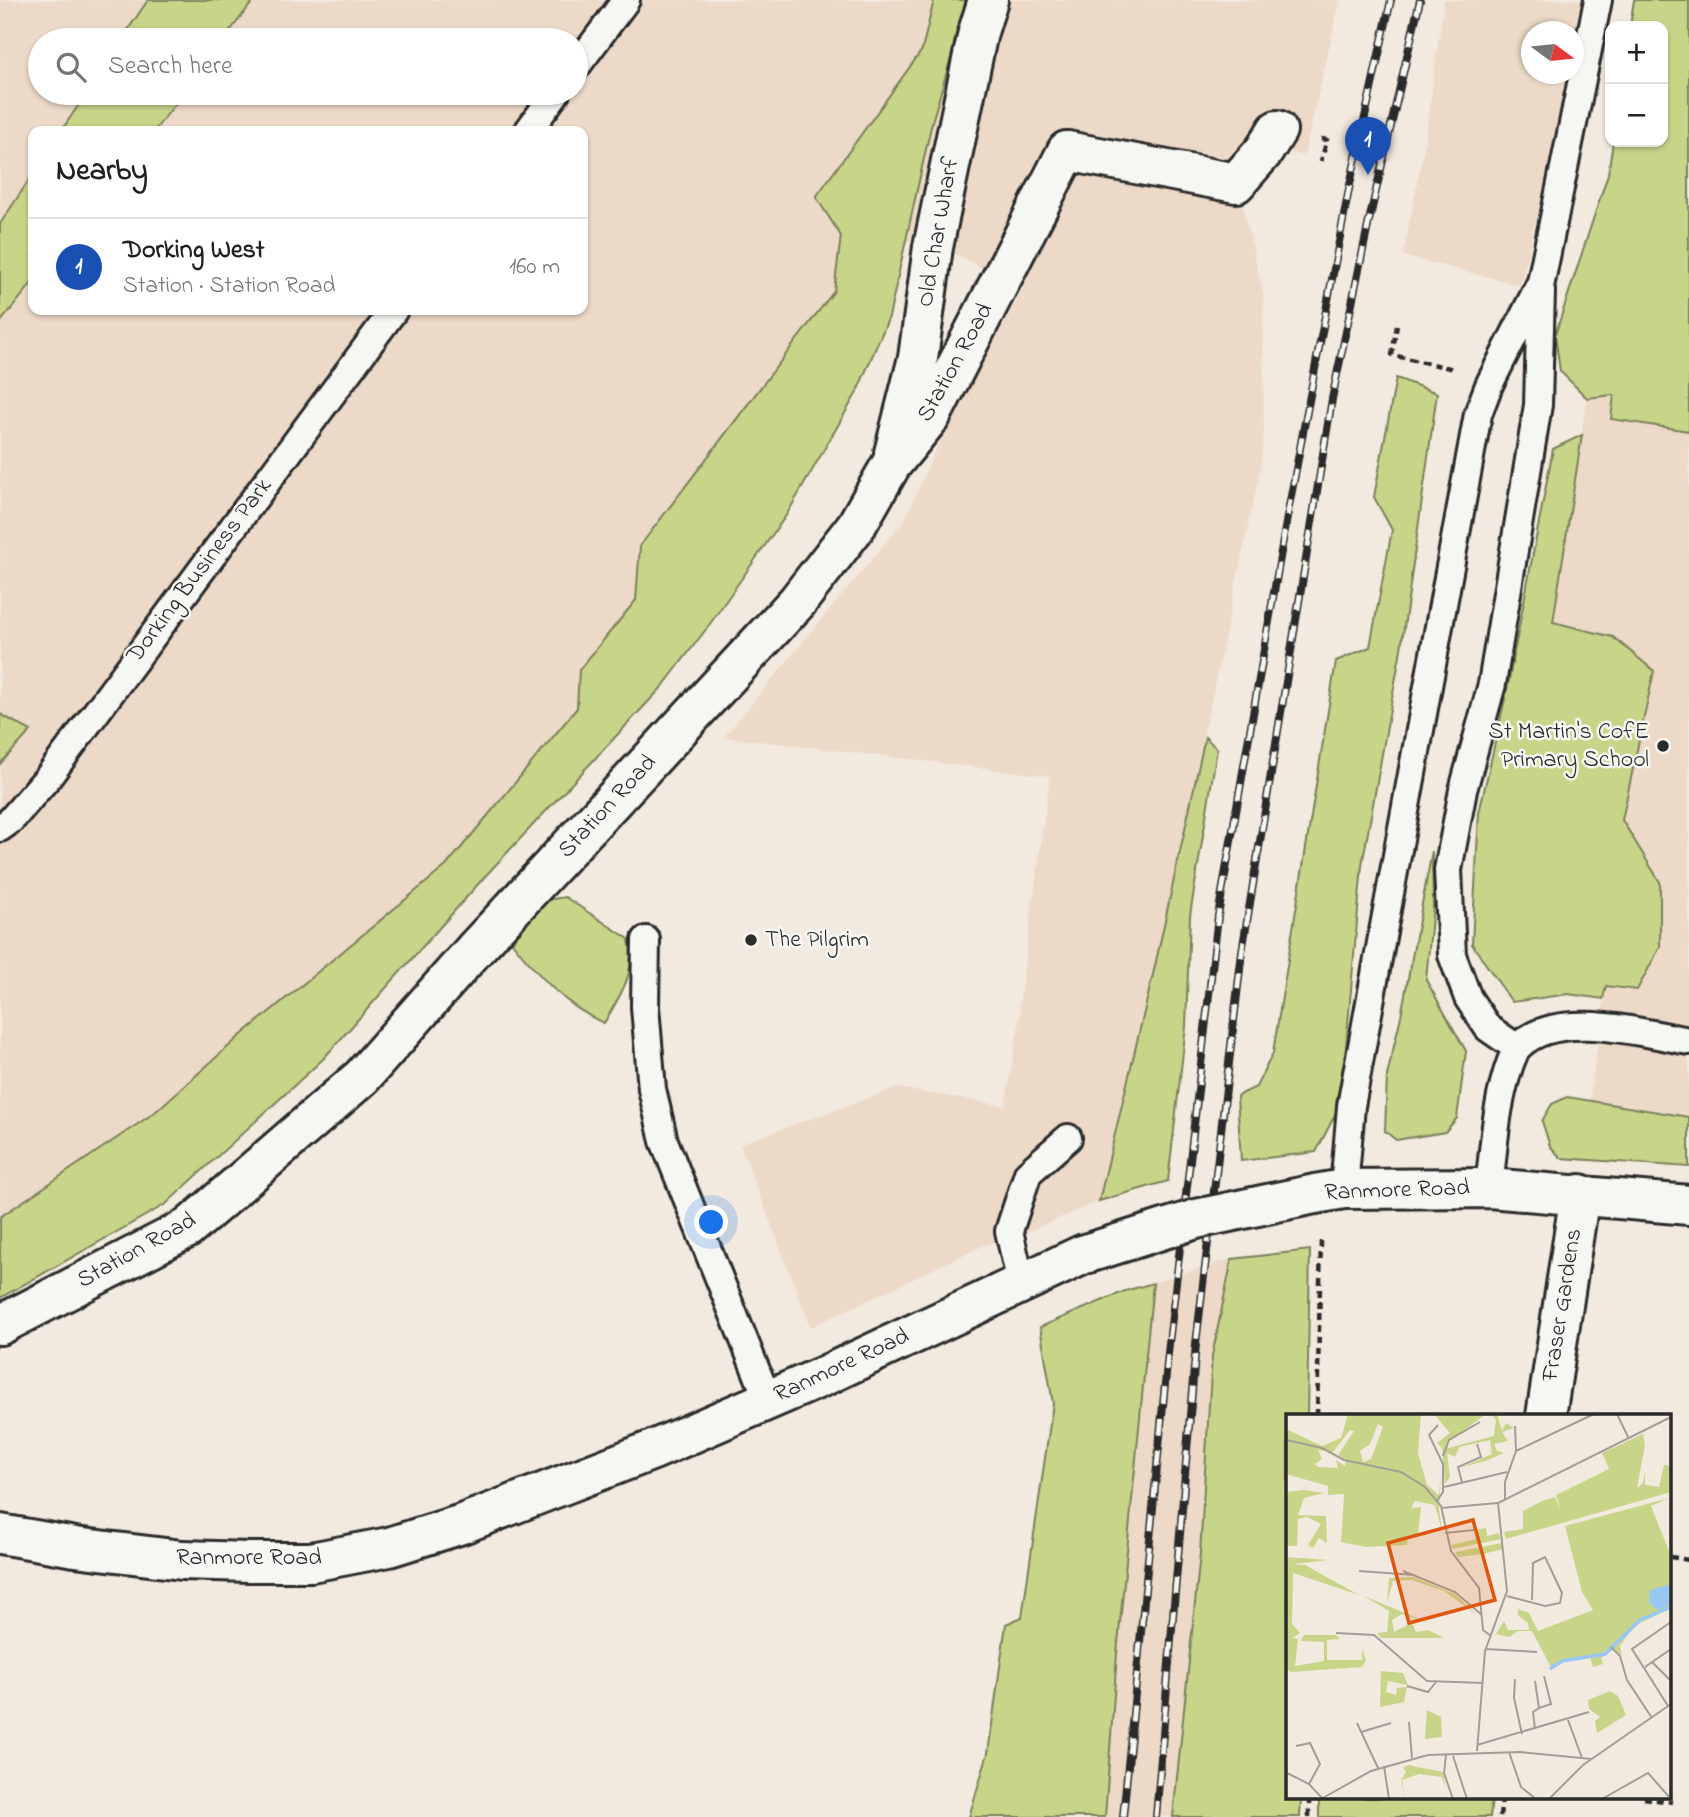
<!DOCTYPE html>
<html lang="en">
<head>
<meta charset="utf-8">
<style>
	body { margin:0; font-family:"Indie Flower",sans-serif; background:#f2f2f2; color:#202124 }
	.controls { position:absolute; right:21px; top:21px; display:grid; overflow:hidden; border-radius:14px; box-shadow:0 2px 5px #0004 }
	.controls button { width:63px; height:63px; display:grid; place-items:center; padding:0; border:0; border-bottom:2px solid #e0e0e0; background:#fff; color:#202124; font:35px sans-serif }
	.compass { position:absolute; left:1521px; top:21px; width:63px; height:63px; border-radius:50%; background:#fff; box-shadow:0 2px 5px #0004; rotate:105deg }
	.you { position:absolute; left:712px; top:1223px; width:24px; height:24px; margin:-18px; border:5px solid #fff; border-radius:50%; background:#1a73e8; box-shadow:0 0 0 10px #1a73e833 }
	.badge { display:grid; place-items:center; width:46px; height:46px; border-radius:50%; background:#7c3aed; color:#fff; font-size:23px; font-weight:700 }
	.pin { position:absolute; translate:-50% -58px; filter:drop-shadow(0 2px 4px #0008) }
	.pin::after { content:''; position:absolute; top:37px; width:24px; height:21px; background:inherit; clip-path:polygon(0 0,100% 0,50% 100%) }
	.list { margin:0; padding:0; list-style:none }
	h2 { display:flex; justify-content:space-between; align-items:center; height:91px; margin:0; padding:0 28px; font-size:30px }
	h2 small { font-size:23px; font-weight:400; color:#757577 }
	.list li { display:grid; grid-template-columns:46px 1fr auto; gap:21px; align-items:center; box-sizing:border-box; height:98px; padding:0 28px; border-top:2px solid #e0e0e0 }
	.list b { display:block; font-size:26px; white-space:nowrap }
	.list p { margin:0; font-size:23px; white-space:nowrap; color:#757577 }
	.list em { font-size:23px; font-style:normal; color:#757577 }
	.icon { flex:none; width:38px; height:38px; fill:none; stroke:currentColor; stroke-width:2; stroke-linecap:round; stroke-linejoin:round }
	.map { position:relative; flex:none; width:1689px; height:1817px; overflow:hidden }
	.search { position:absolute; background:#fff; box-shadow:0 2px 5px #0004; left:28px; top:28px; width:560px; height:77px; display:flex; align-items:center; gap:18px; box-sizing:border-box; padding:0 24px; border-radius:38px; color:#757577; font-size:26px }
	.panel { position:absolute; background:#fff; box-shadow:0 2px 5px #0004; left:28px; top:126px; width:560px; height:189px; border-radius:14px }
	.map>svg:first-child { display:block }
</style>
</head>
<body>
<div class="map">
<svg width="1689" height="1817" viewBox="0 0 1689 1817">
	<rect width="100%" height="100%" fill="#f2e9df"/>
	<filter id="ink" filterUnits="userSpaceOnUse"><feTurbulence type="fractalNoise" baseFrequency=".0143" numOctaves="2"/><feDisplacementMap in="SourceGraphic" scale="14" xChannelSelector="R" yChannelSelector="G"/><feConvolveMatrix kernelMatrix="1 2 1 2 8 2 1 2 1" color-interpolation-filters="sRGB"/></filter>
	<g filter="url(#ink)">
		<!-- built -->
		<path fill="#edd9c8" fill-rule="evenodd" d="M0,0h1340l-36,156 -16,-4 -48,43 24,102 -1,18 1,120 -5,40 -104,491 -56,235 -67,29 -48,15 -173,82 -71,-183 157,-56 108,18 16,-95 -2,-6 31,-229 -326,-39 180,-216 33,-74 86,-159 -74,-37 -42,-11 -18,77 -33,77 -69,120 -80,114 -44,58 -175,187 -165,186 -157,145 -166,94zM40,40h536v53h-536zM33,131h550v179h-550z
			M1444,0h137l-7,45v-13h-42v42h37l-6,34 -43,177 -117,-29 21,-108z
			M1689,212v955l-108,-7 25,-174 54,-104 -38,-62 32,-149 -101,-48 34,-225 27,-3z
			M1310,1250l-3,166h-19v382h13l-1,19h-331l19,-64 18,-129 16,-7 31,-214 -13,-76 85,-36 107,-32z"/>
		<!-- green -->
		<path fill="#c8d589" stroke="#7a805a" stroke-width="2" d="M148,0h106l-31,40h-102z
			M934,0h34l-36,122 -43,195 -33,77 -69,120 -80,114 -44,58 -175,187 -165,186 -157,145 -166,94v-81l154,-104 85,-76 207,-171 131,-158 2,-38 57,-70 4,-54 194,-255 7,-55 -25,-39 106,-147z
			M1634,0h55v431l-78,-12 3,-24 -27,3 -27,-27 -5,-36 53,-161 5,-32h50v-116h-33z
			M87,93h97l-30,38h-93z
			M33,174v108l-33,41v-99z
			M1396,378l41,15 -36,256 -39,216 -21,238 -25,49 -75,9 -4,-65 19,-9 17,-34 63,-392 34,-14 22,-117 -18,-33z
			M1582,435l-29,187 60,15 41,34 -32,149 38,62v65l-23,43 -31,-4 -3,13 -35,-5 -56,8 -40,-58 7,-131 28,-123 46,-241z
			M0,714l31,17 -31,33z
			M1205,737l12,12 -27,166 -4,111 -18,155 -69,20 56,-235z
			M1432,851l1,55 -7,74 40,71 -9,67 -12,14 -49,8 -11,-9 2,-55 14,-60z
			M565,897l64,42c7,35 -8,55 -25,84 -37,-15 -68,-50 -92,-81l34,-42z
			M1567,1097l122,20v50l-128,-9 -11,-12 -8,-25 10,-17z
			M1310,1250l-3,166h-19v382h13l-1,19h-127l27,-263 12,-198 20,-97z
			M1153,1283l-36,371 -12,163h-136l19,-64 18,-129 16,-7 31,-214 -13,-76 85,-36z
			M1319,1798h173l-2,19h-171z"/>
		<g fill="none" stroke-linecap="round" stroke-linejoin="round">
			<!-- service casing -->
			<g stroke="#2b2b2b" stroke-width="32">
				<path id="service" d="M576,67l50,-67
					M528,131l28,-38
					M0,828l11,-8 38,-44 345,-466
					M646,940l-1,67 7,82 12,52 104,259
					M1517,1048l-29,-20 -20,-30 -16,-43 -4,-85 15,-80 29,-106 46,-279 3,-114
					M1489,1188c5,-43 7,-86 22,-127 2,-4 4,-11 7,-14 37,-39 124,-14 171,-6
					M1344,1189l7,-83 127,-692 11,-29 52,-103 57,-282
					M1021,1283l-12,-52 19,-58 40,-35"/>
			</g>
			<!-- pedestrian casing -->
			<g stroke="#2b2b2b" stroke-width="44">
				<path id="pedestrian" d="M1067,151l169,32 28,-32 13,-21"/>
			</g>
			<!-- minor casing -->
			<g stroke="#2b2b2b" stroke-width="44">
				<path id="minor" d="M894,453l24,-95 15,-111 45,-215 10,-32
					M0,1325l188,-97 174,-151 112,-127 323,-348 59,-76 35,-61 40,-49 136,-265
					M1546,1416l34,-222"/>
			</g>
			<!-- tertiary casing -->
			<g stroke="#2b2b2b" stroke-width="44">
				<path id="tertiary" d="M1315,1194l29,-5 145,-1 200,17
					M0,1534l75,13 107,13 68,2h61l78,-15 73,-23 191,-74 171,-74 258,-121"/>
			</g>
			<!-- path -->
			<path stroke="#2b2b2b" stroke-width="4.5" stroke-dasharray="7 5" stroke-linecap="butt" d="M1321,139l6,1 -6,21
				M1397,325l-5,30 62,14
				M1317,1416l4,-176
				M1670,1557l19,3
				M1644,1798l28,4
				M1309,1817v-19
				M1500,1817l2,-19"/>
			<!-- service -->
			<use href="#service" stroke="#f6f6f2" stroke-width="26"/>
			<!-- pedestrian -->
			<use href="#pedestrian" stroke="#f6f6f2" stroke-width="38"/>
			<!-- minor -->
			<use href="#minor" stroke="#f6f6f2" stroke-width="38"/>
			<!-- tertiary -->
			<use href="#tertiary" stroke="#f6f6f2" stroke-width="38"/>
			<!-- rail casing -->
			<g stroke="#2b2b2b" stroke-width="8">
				<path id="rail" d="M1123,1817l46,-474 49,-427 69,-399 62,-328 42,-189
					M1156,1817l40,-473 46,-392 90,-553 37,-178 51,-221"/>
			</g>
			<!-- rail -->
			<use href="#rail" stroke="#f6f6f2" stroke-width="5" stroke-dasharray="16" stroke-linecap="butt"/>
			<!-- tertiary-bridge casing -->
			<g stroke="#2b2b2b" stroke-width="44" stroke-linecap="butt">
				<path id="tertiary-bridge" d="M1082,1255l114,-36 119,-25"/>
			</g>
			<!-- tertiary-bridge -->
			<use href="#tertiary-bridge" stroke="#f6f6f2" stroke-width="38"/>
		</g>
	</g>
	<!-- markers -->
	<g fill="#2b2b2b" stroke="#f6f6f2" stroke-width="2.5">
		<circle cx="1663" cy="746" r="7"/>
		<circle cx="751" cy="940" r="7"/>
	</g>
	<g text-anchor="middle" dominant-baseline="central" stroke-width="5" stroke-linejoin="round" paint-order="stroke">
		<!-- street labels -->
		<g font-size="24" fill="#2b2b2b" stroke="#f6f6f2">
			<text transform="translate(939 232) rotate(-80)">Old Char Wharf</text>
			<text transform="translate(956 363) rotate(-61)">Station Road</text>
			<text transform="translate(200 571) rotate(-53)">Dorking Business Park</text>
			<text transform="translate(608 807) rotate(-47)">Station Road</text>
			<text transform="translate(1397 1191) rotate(-2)">Ranmore Road</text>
			<text transform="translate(137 1251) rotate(-29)">Station Road</text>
			<text transform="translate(1563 1305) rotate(-81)">Fraser Gardens</text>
			<text transform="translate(842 1366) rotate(-25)">Ranmore Road</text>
			<text x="249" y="1558">Ranmore Road</text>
		</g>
		<!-- poi labels -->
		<g font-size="24" fill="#2b2b2b" stroke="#f6f6f2" text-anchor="end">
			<text x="1649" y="732">St Martin's CofE<tspan x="1649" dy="28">Primary School</tspan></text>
			<text x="765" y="940" text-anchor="start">The Pilgrim</text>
		</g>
	</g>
	<!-- overview -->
	<g transform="translate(1286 1414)">
		<rect width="385" height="385" fill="#f2e9df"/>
		<path d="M62,0h73l-3,39 9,32 12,10 2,-24 -2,39 4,25 -8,-30 -20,-4 -4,7 10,-1 -3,27 -10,2 -1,9 -41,2 -25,-5 3,-48 -16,1v-9l-42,-12v-45l36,17 19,-8zM92,10l5,3 -12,32 -8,3 -3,-11 10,-7zM64,16l4,1 -16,24 8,5 -1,6 -9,-6 2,8 -20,-1 -3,-3 7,-5 -4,-9 15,2zM148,0h52l-38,28v6l46,-12 2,-16 -5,-6h6l5,17 4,-8 8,5 -12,4 6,9 -14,3 3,7 7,2 -16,7 -28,8 32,-14 -2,-14 -31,7 -4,10 -8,-4 3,24 -5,7 -3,-36 -5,-5 13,-10zM357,20l2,11 -8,43 6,-5 2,-12v14l14,2 5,-22 7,1v26l-165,47 -2,-7 19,-3v-18l19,-10 13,-4 6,15 -5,-17 53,-26 -7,-16zM18,76l20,3 -20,5 -6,17 28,1 1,27 -8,-5 -6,10 -5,-3 13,-21 -14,-7 -9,2 -1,27h-11v-54zM383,84l-18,8 20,50v52l-37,18 -14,20 2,9 -10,-5 -11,8 2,6 -10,3 -3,-9 9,-2 -9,1 4,-3 -33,6 -9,9 -20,-38h-14l-9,6 -13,-3 8,-13 4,9h21l-1,-7 -10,-8v-6l11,4 9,18 55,-21 -11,-18 -17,-66zM200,114l1,8 12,-3 2,6 -48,10 -2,-4 25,-6 -1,-9zM216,129l1,6 -20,5 -25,3 -3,-5zM0,143l42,3 -35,4 12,1 54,30 -66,-22 -1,51 8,9 -8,5 6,1 -3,27 29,-5v-19l-23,-1 3,-6h32l4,4 -13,1v20h35v-11l4,11 -4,7 -71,5 -5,-4zM127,163l42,17 21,20 -32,-23 -32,-11 -19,1 -6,22 2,-25zM78,182l67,28 -29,-10 -10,6 2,12 18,-9 4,9 12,-2 16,8h-63l-4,-5 10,-1 2,-21zM95,257l22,2 5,12 -20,-4 -2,11 10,3 1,-7 10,-1 -3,15 -24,5zM324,277l8,5 8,19 -29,18 -2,-12 5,-4 -11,-8 -1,-9zM141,296l14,7 1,20 -17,2zM122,351l35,7 3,16 -4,-11 -23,-3 -17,6 3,19 -4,-19 5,-8 -3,-4z" fill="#c8d589" fill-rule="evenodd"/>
		<path d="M385,170v20l-13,6 -9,-7 1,-13z" fill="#99c7f4"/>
		<path fill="none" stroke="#99c7f4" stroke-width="3.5" d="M264,255l12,-8 43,-7 35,-34 31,-13"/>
		<path fill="none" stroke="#a29d97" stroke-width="2" d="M331,0l11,23M0,26l36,8 22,12 57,12 24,15 16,19 10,45 28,37 4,42 8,6M230,37l78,-37M157,42l6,-16 31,-18M176,68l-4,-15 23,-10 -4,-13M158,73l63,-15M219,85v-17l11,-31 -1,-25M151,87l6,-9v-28l-14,-29 9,-10M155,94l57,-5M159,119l29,-3M73,157l56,4M117,157l52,21 27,23M221,182l38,10 15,-3 2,-10 -17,-36 -12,6 -1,37M50,219l38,2 53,46 56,2M325,233l9,9 7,24 25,38M200,235l51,3M366,248l18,18M359,253l26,-18M229,265l-1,19 8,36M249,267l4,27 -6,4 2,17M121,272l21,6 8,-10M382,292l-36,-57 39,-27M253,294l12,-4 -7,-28M282,306l14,38M123,308l3,36M71,309l21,45M75,318l30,-9M191,331l112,-33M10,332l14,-3 10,21 -11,20M191,337l8,-100 22,-60 -9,-88 173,-86M223,338l12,35 15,12M160,341l-2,18 9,26M167,342l14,43M98,352l5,33M1,359l22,11 13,14M35,385l50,-28 57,-16 92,-3 72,7M263,385l34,-34 88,-61M316,385l46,-26 23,26"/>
		<path fill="#df570e" fill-opacity="0.15" stroke="#df570e" stroke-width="3.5" d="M187,106l22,80 -86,23 -21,-80z"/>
		<rect width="385" height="385" fill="none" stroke="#2b2b2b" stroke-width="3.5"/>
	</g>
</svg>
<div class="controls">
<button>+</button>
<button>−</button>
</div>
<svg class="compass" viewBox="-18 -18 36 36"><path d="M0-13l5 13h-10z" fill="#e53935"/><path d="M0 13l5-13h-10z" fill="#757577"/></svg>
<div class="you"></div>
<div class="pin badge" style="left:1368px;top:175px;background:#1a4fb4">1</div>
<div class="search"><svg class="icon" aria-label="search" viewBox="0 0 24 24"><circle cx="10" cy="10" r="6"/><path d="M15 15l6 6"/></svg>Search here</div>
<section class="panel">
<h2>Nearby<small></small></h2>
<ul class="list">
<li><span class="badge" style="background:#1a4fb4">1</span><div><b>Dorking West</b><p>Station · Station Road</p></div><em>160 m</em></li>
</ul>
</section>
</div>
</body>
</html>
